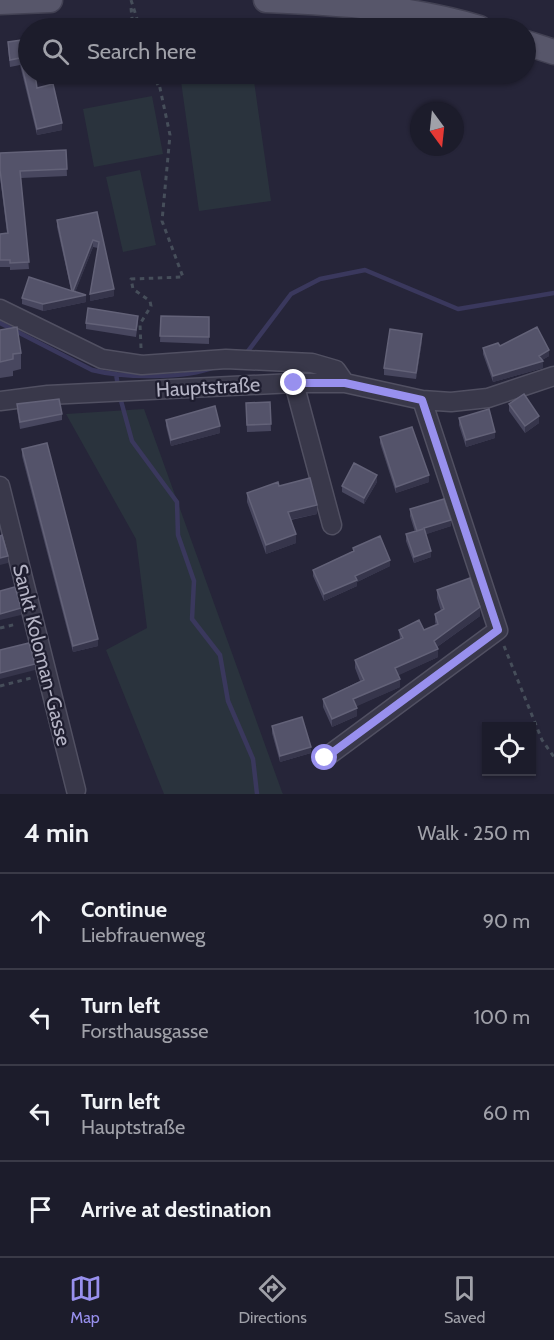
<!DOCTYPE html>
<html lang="en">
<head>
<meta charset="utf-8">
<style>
	body { margin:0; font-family:Cabin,sans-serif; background:#252533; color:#f1f3f6 }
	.controls { position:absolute; right:18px; bottom:18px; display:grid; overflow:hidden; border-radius:0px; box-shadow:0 2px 4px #0004 }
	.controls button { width:54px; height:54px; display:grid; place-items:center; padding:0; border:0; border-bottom:2px solid #3a3a47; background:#1c1c2b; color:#f1f3f6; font:30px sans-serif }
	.compass { position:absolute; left:410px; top:102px; width:54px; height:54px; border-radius:50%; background:#1c1c2b; box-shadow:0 2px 4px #0004; rotate:165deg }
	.stop { position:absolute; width:18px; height:18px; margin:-14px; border:4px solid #9890ee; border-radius:50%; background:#fff }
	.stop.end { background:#9890ee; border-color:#fff; box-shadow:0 2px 6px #0008 }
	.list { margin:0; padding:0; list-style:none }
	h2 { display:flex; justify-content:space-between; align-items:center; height:78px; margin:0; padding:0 24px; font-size:26px }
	h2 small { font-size:20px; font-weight:400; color:#a0a1a9 }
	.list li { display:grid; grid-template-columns:39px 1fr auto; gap:18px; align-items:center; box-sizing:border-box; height:96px; padding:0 24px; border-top:2px solid #3a3a47 }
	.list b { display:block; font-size:22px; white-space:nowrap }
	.list p { margin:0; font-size:20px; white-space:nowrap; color:#a0a1a9 }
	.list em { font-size:20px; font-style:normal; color:#a0a1a9 }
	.icon { flex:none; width:33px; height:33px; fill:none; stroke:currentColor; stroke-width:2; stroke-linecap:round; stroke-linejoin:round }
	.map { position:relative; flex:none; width:554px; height:794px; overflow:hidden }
	.search { position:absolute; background:#1c1c2b; box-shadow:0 2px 4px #0004; left:18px; right:18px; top:18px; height:66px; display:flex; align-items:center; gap:15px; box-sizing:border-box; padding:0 21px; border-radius:33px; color:#a0a1a9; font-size:22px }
	.sheet { height:462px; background:#1c1c2b }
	nav { display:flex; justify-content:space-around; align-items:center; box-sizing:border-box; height:84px; border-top:2px solid #3a3a47; background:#1c1c2b; font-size:16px; color:#a0a1a9 }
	nav a { display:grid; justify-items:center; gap:3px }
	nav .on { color:#9890ee }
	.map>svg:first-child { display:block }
</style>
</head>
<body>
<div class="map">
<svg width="554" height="794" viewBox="0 0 554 794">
	<rect width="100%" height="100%" fill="#262539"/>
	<!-- green -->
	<path fill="#2a333d" d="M180,74h73l18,127 -72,10z
		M152,96l11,58 -69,13 -11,-58z
		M140,170l16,75 -33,7 -17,-75z
		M144,409l138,383 1,2h-119l-58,-144 41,-22 -11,-89 -70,-125z"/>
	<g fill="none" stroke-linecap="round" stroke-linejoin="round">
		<!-- stream -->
		<path stroke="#3a385d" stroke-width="4.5" d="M0,323l92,47c31,8 93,9 123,-3
			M248,351l43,-57 29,-15 45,-9 93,39 96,-16
			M116,374l2,12
			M120,397l12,44 45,61 1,33 16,46 -2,38 28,36 8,46 25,58 4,35"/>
		<!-- minor casing -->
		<g stroke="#515062" stroke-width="21">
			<path id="minor" d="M0,309l102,50 40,6 84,-6 86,4 24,7 9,13
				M294,383l38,142
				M0,401l48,-6 246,-12h51l77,17 29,2 37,-4 66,-22
				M0,486l76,304
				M325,758l173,-128 -76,-230"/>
		</g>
		<!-- major casing -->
		<g stroke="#424153" stroke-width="27">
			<path id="major" d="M266,0c71,3 145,7 213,28
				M0,2l50,-2
				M526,43l28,9"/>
		</g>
		<!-- path -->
		<path stroke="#464e5a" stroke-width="3" stroke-dasharray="4.5 4.5" stroke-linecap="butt" d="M131,0l9,28
			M131,8l2,20
			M152,74l6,11
			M141,348l-1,-24 11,-18 -1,-5 -17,-12 -2,-10 52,-2 -21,-56 8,-86 -13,-61
			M0,628l17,-4
			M504,646l38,94 12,17
			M0,686l31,-8"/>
		<!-- minor -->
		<use href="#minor" stroke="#39384a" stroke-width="18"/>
		<!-- major -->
		<use href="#major" stroke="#57566a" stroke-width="24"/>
	</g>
	<!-- wall -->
	<path fill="#48475f" d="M28,39l9,49 25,42 -25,5 -17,-70 -10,2 -2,-19v-6z
		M66,150l1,26 -46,2 8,91 -19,1v-3h-10v-33l7,-1 -7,-56v-24z
		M97,212l17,84 -24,5 8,-53 -5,-1 -18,45 11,10 -43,9 -21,-7v-6l49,-8 -14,-63v-7z
		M161,316l48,1v27l-49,-2z
		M138,322l-2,15 -50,-8v-6z
		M0,330l21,23v16l-8,2v5l-13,2z
		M422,341l-6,38 -32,-4v-7z
		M500,346l49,10 -7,4 1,8 -50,14 -10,-28v-6z
		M270,402l1,29 -24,1 -1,-29z
		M17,404l45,10v6l-42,9 -3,-19z
		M509,404l30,19 -14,10 -16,-22z
		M459,418l36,20 -29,9 -7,-22z
		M166,420l54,13 -49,13 -5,-20z
		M380,437l49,45 -33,11 -16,-50z
		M22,449l76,197 -25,6 -51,-196z
		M377,482l-13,22 -22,-12v-6z
		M279,486l38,28 -26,6 5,23 -30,11 -19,-52v-9z
		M410,509l41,17 -25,8 5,23 -17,6 -8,-22v-7l9,-2 -5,-16z
		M353,548l37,18 -33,16v4l-33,15 -11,-25v-6l40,-19z
		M437,590l43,26 -43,31 1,10 -40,18 2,12 -44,19 1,10 -25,11 -9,-20v-8l37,-18 -5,-13v-8l45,-21 -1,-9h25l12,-5 -1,-3v-8l6,-3 -4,-13z
		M272,726l39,27 -31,9 -8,-29z"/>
	<!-- shaded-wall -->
	<path fill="#36354b" d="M62,123v7l-25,5v-6z
		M93,240v7l-20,51v-7z
		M114,289v7l-24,5v-7z
		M86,295v7l-43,9v-7z
		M422,334v7l-6,38v-6z
		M549,350v6l-10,6v-6z
		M543,361v7l-50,14v-6z
		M539,416v7l-14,10v-7z
		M220,426v7l-49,13v-6z
		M495,432v6l-29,9v-7z
		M377,475v7l-13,22v-6z
		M429,475v7l-33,11v-6z
		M317,505v9l-29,6v-8z
		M451,520v6l-27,9v-7z
		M296,534v9l-30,11v-9z
		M431,551v6l-17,6v-6z
		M8,556v7l-8,2v-7z
		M390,560v6l-33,16v4l-33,15v-7l31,-18z
		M480,607v9l-46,33v-8z
		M21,608v7l-21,5v-6z
		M98,639v7l-25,6v-6z
		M438,649v8l-43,20v-9z
		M35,664v6l-35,9v-6z
		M400,679v8l-47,21v-9z
		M357,708v8l-25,11v-8z
		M311,747v6l-31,9v-6z"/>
	<!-- building -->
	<path fill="#54536a" stroke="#636278" stroke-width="1.5" d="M28,39v35h7l2,14 16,-4 9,39 -25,6 -17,-71 -10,2 -2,-18z
		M66,150l1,19 -47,2 9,91 -19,1v-3h-10v-26l8,-1 -8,-63v-17z
		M97,212l17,77 -24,5 9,-52 -6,-2 -20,51 13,4 -43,9 -21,-6 7,-21 43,14 -15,-71z
		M88,308l50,8 -2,14 -50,-7z
		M161,316l48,1v20l-49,-1z
		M17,327l4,26 -8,1v5l-13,3v-32z
		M537,327l12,23 -10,6 4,5 -50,15 -10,-28 15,-5 2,3z
		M390,329l32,5 -6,39 -32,-5z
		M524,394l15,22 -14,10 -16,-22z
		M59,399l3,15 -42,8 -3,-18z
		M270,402l1,22 -24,1 -1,-22z
		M215,406l5,20 -49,14 -5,-20z
		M489,409l6,23 -29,8 -7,-22z
		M412,427l17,48 -33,12 -16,-50z
		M47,443l51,196 -25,7 -51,-197z
		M354,463l23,12 -13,23 -22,-12z
		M310,478l7,27 -29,7 8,22 -30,11 -19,-52 31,-11 1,4z
		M444,499l7,21 -27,8 7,23 -17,6 -8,-23 17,-5 -6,2 -7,-22z
		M2,535l6,21 -8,2v-22z
		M380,536l10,24 -35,16 2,4 -33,14 -11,-24 41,-19 -1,-3z
		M470,578l10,29 -46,34 4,8 -43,19 5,11 -47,20 4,9 -25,11 -9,-20 41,-19 -9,-20 48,-22 -4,-8 20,-10 5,10 14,-6 -3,-10 9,-5 -7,-19z
		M15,587l6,21 -21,6v-23z
		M29,643l6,21 -35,9v-23z
		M302,717l9,30 -31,9 -8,-30z"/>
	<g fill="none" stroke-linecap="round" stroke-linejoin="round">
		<!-- route -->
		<path stroke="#9890ee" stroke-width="8" d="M294,383h51l77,17 76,230 -173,128"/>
	</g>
	<g text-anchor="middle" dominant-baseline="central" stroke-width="4.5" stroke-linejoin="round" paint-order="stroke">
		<!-- street labels -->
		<g font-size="20" fill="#b5b4c5" stroke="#1e1d2f">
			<text transform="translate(208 387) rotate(-3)">Hauptstraße</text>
			<text transform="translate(42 655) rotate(76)">Sankt Koloman-Gasse</text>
		</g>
	</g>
</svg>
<div class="controls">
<button><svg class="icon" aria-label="locate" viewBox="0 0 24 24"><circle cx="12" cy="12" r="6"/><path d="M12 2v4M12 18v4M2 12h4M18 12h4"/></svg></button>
</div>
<svg class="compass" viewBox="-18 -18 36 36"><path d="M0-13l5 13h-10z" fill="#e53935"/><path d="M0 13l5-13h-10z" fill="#a0a1a9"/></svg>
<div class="stop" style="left:325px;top:758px"></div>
<div class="stop end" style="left:294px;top:383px"></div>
<div class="search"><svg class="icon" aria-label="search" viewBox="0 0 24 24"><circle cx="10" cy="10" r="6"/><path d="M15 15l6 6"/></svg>Search here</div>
</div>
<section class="sheet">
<h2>4 min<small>Walk · 250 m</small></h2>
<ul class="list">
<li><svg class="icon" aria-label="ahead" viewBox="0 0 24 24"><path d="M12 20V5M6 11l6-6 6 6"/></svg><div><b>Continue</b><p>Liebfrauenweg</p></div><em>90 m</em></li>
<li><svg class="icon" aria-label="left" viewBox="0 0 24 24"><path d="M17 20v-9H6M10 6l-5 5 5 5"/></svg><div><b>Turn left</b><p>Forsthausgasse</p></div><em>100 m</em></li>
<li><svg class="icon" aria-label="left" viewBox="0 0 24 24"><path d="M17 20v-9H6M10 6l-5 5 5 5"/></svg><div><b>Turn left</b><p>Hauptstraße</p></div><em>60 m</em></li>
<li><svg class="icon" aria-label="arrive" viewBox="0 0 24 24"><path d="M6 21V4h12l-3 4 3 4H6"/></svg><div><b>Arrive at destination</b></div></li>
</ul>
</section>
<nav>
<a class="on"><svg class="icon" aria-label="map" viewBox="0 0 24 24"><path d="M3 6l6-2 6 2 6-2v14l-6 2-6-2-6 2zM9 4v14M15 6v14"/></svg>Map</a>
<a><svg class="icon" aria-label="directions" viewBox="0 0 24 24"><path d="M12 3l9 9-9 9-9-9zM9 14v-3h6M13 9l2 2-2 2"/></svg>Directions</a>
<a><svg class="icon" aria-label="saved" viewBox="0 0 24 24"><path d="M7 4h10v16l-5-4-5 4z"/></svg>Saved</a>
</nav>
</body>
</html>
